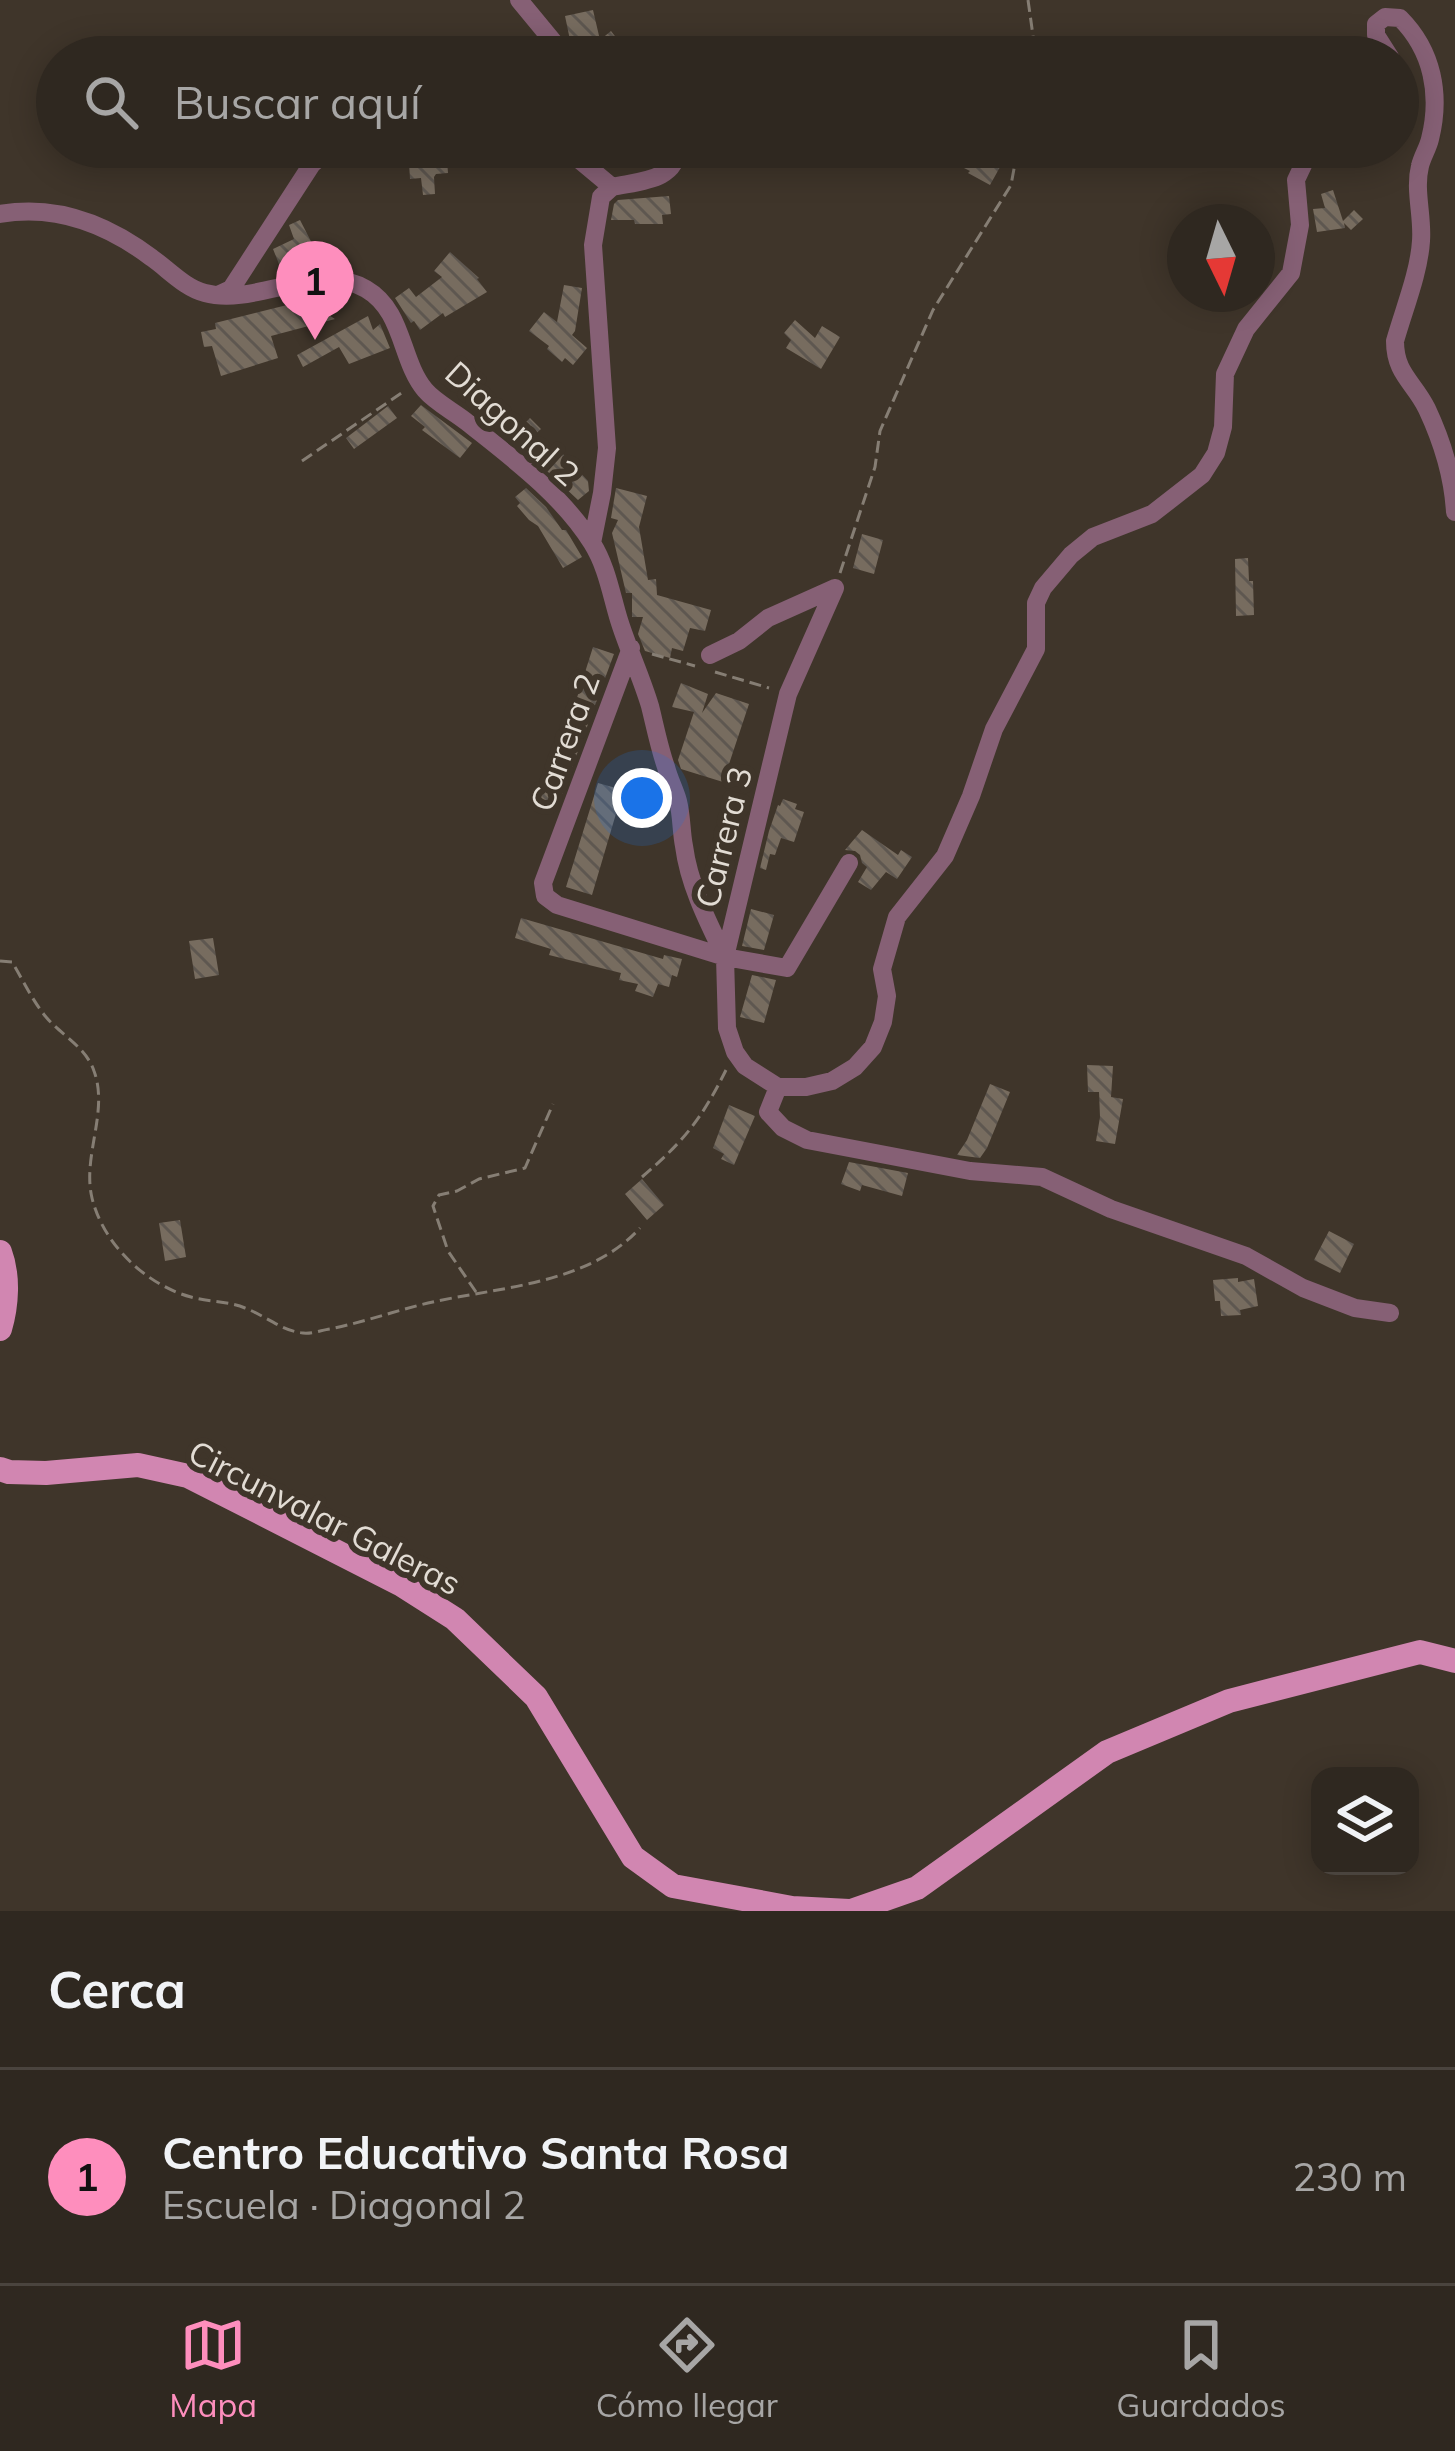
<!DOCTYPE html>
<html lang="es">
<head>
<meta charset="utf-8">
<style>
	body { margin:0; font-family:Mulish,sans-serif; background:#3b342d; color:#f1f3f6 }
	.controls { position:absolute; right:36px; bottom:36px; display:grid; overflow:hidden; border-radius:24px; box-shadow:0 6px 30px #0003 }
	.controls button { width:108px; height:108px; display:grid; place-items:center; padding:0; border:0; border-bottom:3px solid #4a443e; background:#2f2820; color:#f1f3f6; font:60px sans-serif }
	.compass { position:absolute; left:1167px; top:204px; width:108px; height:108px; border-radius:50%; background:#2f2820; box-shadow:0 6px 30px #0003; rotate:175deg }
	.you { position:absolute; left:642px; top:798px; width:42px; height:42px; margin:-30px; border:9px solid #fff; border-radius:50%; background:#1a73e8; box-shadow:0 0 0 18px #1a73e833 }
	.badge { display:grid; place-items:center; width:78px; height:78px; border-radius:50%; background:#fe8ebd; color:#111; font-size:39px; font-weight:700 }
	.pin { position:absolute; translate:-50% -99px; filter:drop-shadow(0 3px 6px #0008) }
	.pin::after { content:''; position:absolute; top:63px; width:42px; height:36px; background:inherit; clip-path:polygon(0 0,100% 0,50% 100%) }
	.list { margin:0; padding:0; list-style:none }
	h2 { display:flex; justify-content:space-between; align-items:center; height:156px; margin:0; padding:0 48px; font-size:51px }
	h2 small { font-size:39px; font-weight:400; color:#a7a6a5 }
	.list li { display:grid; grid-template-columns:78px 1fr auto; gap:36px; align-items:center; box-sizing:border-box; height:216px; padding:0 48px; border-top:3px solid #4a443e }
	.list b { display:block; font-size:45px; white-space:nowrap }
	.list p { margin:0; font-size:39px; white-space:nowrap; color:#a7a6a5 }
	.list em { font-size:39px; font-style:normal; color:#a7a6a5 }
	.icon { flex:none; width:66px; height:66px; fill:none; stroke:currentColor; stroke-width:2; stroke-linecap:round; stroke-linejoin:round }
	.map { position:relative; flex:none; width:1455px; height:1911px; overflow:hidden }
	.search { position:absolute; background:#2f2820; box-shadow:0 6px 30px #0003; left:36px; right:36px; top:36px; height:132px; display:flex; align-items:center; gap:30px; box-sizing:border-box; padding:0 42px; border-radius:66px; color:#a7a6a5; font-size:45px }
	.sheet { height:372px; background:#2f2820 }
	nav { display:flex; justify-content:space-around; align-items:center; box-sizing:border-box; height:168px; border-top:3px solid #4a443e; background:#2f2820; font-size:33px; color:#a7a6a5 }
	nav a { display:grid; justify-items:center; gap:6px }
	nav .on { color:#fe8ebd }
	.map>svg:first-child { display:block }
</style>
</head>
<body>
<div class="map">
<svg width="1455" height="1911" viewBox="0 0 1455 1911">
	<defs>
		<pattern id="building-back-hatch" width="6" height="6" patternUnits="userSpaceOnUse" patternTransform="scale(3)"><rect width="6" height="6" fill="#776c5f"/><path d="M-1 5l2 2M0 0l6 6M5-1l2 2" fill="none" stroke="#5e5750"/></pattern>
	</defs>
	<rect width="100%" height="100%" fill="#3f352a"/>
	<!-- building -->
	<path fill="url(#building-back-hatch)" d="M593,10l7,30 11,-9 20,26h-35l-16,-19 -10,2 -5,-24z
		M972,147h13l19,13 -14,25 -22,-12 2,-2 -10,-5z
		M447,160l1,13 -12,1 -2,3 1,17 -12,1 -2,-17 -11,1 -1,-16z
		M1333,190l10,31 11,-11 9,9 -12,11 -7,-7 1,5 -28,4 -4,-23 12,-1 -4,-14z
		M669,196l2,18 -9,1 1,9h-28l-1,-4h-23l3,-16 4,-4z
		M300,220l15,29 -4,2 2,6 -32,12 -8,-20 21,-10 -5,-14z
		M450,252l29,26 -2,1 10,13 -42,25 -2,-4 -23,17 -6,-9 -3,2 -16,-25 14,-10 7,9 26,-20 -8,-6z
		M564,285l18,3 -7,43 -3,4 15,13 -14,17 -8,-7 -3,4 -15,-13 2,-3 -20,-15 15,-19 13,10z
		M299,302l4,15 16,-8 16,10 -64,17 7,22 -57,18 -9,-30 -8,1 -3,-15 15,-3 -1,-6z
		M368,316l5,14 7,-6 10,24 -41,16 -10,-17 -36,20 -6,-12z
		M795,320l20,18 7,-12 18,11 -19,32 -35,-21 5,-8 -7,-7z
		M503,404l22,19 5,-5 11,11 -19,17 -11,-13 -4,4 -20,-16z
		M421,405l51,38 -12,15 -38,-28 3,-3 -14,-11z
		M388,406l9,12 -43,31 -8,-11z
		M562,453l26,28 1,10 -11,9 -31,-29v-4z
		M526,488l20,19 16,23h4l16,27 -19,11 -25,-42 -9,-6 -12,-14 3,-3 -5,-6z
		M616,488l31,8 -8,31 9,53 8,-1 1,16 54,15 -6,21 -15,-3 -7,23 -11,-3 -2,10 -25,-7 -7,-17 5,-17h-11v-24h-6l-14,-60 6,-13 -7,-2z
		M862,534l21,6 -9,34 -21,-6z
		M1248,558l1,23h4l1,34 -18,1 -1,-57z
		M593,647l21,7 -56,151 -21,-7v-6l9,-24 5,2 9,-29 3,1z
		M681,683l27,11 -6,19 14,-20 33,11 -26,78 -42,-13 -3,-9 16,-48 -22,-5z
		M598,783l25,7 -31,105 -26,-8z
		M783,799l14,5 -2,5 9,3 -10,30 -13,-4 -6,17 -5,-1 -4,16 -6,-2 9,-37 9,-26 2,1z
		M862,830l36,25 3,-5 11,7 -15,22 -11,-7 -15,18 -13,-8 9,-15 -5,-4 -2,-8 -5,-4 -10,-1z
		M751,909l23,6 -10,35 -22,-4z
		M521,918l142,41 1,-4 18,4 -5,18 -5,-2 -3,12 -11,-3 -5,13 -18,-6 3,-7 -19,-4 2,-7 -72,-18 2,-6 -36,-11z
		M213,938l6,37 -24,4 -6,-38z
		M752,975l24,5 -12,43 -24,-6z
		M1087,1065l26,1 -2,31 12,2 -8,45 -19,-3 4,-24 -1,-25h-11z
		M990,1084l20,8 -23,56 -7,10 -23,-3 10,-15z
		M729,1105l26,11 -21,49 -13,-6 3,-5 -11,-6z
		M849,1162l59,11 -6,23 -40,-11 -2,6 -19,-7z
		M642,1179l22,26 -17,15 -22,-26z
		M180,1220l6,37 -21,4 -6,-38z
		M1329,1231l25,13 -14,29 -26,-13z
		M1238,1278v4l16,-3 4,27 -18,4 1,5 -20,1 -1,-15h-5l-2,-21z"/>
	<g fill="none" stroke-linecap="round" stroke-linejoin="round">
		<!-- path -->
		<path stroke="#867e74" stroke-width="3" stroke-dasharray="12 6" stroke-linecap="butt" d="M1028,0l8,57
			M302,461l101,-69
			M840,573l35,-106 5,-36 53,-121 78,-125 7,-38
			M652,654l43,12
			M715,672l54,16
			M0,961l12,1c11,18 20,38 34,55 15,18 40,30 48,54 15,41 -12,85 -2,127 11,46 54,87 99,99 18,5 37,4 54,11 19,7 37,23 58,25 9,1 19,-3 27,-4 34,-7 65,-18 98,-26 70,-16 160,-18 212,-75
			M642,1177c42,-36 59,-57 84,-107
			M476,1292l-28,-41 -15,-45 6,-11 18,-4 22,-12 46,-11 28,-64"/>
		<!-- minor -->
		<path stroke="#866075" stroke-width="18" d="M519,0l47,57
			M1390,57l-14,-22v-11l9,-7 15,1c33,33 41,77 30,121 -2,9 -8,18 -10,27 -6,24 3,50 1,75 -2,32 -17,68 -26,100 0,33 19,41 32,68 15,32 26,68 28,103
			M564,147l48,40c27,-6 66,-6 65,-40
			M0,214c57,-10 107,10 152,44 17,12 33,30 53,35 50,14 113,-32 161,-4 38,22 34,71 59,101 11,13 30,22 43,33 44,35 94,72 124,120 15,24 19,51 27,77 9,29 22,56 31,86 5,20 9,41 16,61 3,12 9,23 12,34 4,16 3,30 6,45 5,39 24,76 41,111
			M218,295l13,-6 81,-125 21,-17
			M592,543l10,-50 5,-45 -14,-203 8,-48 11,-10
			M835,588l-47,106 -63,263 2,71 8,24 10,14 33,21h28l26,-6 23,-14 18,-20 10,-25 4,-26 -5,-27 15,-52 48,-61 26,-60 23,-67 42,-80v-46l7,-15 28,-33 22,-18 59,-23 50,-39 14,-22 7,-26 2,-53 21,-45 45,-56 9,-48 -4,-45 8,-17 12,-16
			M631,648l-88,235 2,13 12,9 168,52 62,11 62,-105
			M710,655l29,-14 29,-23 67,-30
			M778,1087l-10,25 15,16 24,12 163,31 72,6 69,32 135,47 57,32 52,20 35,5"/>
		<!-- major -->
		<path stroke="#d186b1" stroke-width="24" d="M0,1252c9,24 7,53 0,77
			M0,1469l9,3 37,1 92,-8 50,11 212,108 55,35 81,78 97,160 40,29 119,22 57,3
			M851,1911l66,-23 190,-136 122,-51 191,-49 35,9"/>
	</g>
	<g text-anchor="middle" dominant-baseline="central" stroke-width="12" stroke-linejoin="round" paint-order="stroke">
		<!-- street labels -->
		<g font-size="33" fill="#e2dcd4" stroke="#3f352a">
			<text transform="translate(513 423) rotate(42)">Diagonal 2</text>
			<text transform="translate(564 742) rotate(-70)">Carrera 2</text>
			<text transform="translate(723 837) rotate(-76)">Carrera 3</text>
			<text transform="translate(325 1517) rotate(27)">Circunvalar Galeras</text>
		</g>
	</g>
</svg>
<div class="controls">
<button><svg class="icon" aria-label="layers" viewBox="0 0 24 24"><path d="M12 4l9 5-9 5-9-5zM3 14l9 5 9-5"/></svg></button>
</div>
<svg class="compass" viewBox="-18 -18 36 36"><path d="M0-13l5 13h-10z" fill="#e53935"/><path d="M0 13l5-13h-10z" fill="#a7a6a5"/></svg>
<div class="you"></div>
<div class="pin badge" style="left:315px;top:340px">1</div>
<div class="search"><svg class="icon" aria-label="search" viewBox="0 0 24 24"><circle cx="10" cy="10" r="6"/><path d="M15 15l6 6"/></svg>Buscar aquí</div>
</div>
<section class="sheet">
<h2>Cerca<small></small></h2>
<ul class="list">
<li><span class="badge">1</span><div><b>Centro Educativo Santa Rosa</b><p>Escuela · Diagonal 2</p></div><em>230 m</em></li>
</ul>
</section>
<nav>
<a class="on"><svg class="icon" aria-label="map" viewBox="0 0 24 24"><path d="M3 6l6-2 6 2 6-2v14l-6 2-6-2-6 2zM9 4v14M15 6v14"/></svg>Mapa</a>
<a><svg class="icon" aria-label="directions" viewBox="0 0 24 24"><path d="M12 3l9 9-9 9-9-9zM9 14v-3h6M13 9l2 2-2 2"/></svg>Cómo llegar</a>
<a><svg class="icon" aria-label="saved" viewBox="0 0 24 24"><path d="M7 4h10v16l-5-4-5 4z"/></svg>Guardados</a>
</nav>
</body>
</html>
